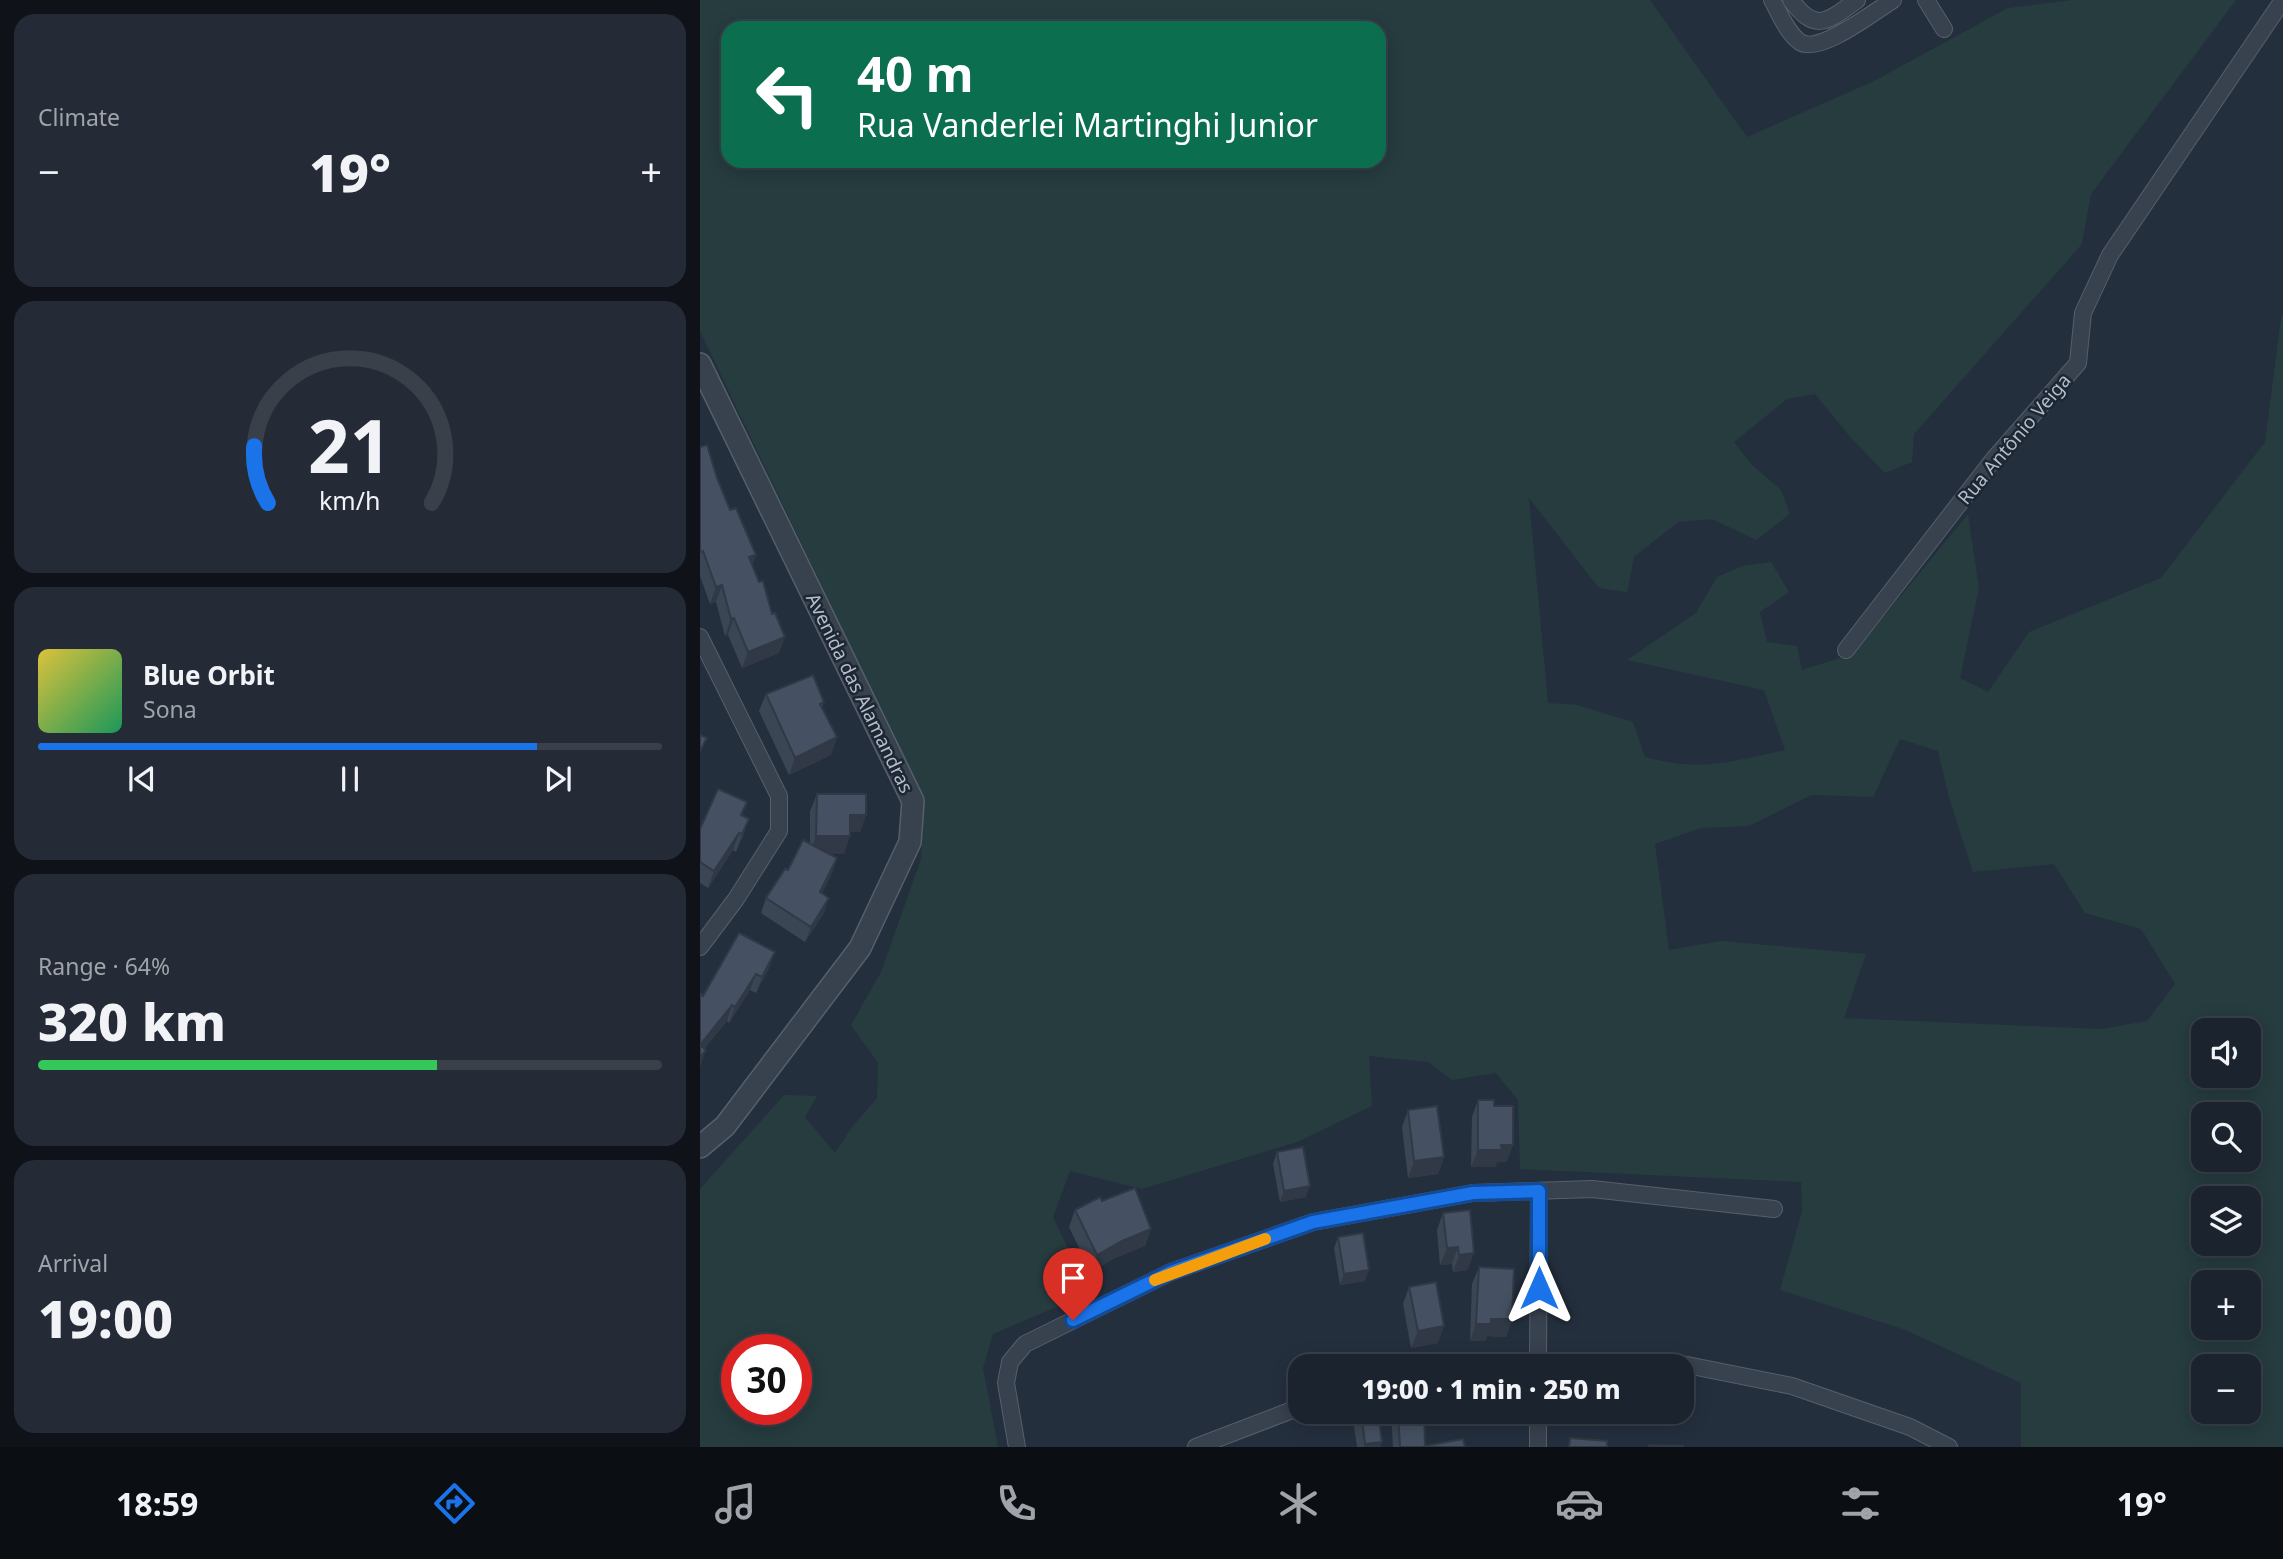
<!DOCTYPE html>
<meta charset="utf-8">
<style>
body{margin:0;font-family:"Noto Sans",sans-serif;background:#242b36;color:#f1f3f6;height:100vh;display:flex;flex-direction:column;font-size:26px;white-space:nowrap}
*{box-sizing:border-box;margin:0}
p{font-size:23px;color:#a0a4aa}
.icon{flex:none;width:38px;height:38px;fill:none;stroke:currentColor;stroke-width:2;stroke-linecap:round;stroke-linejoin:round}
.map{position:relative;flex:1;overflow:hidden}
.sheet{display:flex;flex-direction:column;gap:14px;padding:14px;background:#0f1319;width:700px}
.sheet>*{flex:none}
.banner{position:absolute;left:21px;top:21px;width:665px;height:147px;border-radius:21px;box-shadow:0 4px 18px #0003,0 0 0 2px #39404a;background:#0b6e4f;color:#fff;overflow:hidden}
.fabs{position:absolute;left:1491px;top:1018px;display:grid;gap:14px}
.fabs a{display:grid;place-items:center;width:70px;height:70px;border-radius:14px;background:#1b232e;box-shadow:0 4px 18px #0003,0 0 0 2px #39404a;font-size:35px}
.speed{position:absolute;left:21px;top:1334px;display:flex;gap:14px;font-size:35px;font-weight:700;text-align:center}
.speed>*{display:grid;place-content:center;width:91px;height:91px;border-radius:50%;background:#1b232e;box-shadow:0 4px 18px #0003,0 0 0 2px #39404a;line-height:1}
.speed .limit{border:10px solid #d22;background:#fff;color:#111}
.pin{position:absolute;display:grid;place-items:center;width:60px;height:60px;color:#fff;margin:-72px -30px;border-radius:50% 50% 50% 0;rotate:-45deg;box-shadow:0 0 7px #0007}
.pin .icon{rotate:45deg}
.me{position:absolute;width:77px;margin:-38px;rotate:0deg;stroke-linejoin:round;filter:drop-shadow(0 0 5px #0008)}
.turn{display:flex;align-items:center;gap:24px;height:147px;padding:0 21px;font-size:32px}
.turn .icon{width:91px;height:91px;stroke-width:2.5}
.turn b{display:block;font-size:49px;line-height:60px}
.big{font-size:52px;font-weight:800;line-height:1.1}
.sheet .tile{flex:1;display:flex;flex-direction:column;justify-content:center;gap:10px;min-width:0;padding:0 24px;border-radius:21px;background:#242b36}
.sheet .dial{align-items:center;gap:0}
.dial svg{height:182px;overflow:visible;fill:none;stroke:#39404a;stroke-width:7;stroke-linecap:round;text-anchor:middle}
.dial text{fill:#f1f3f6;stroke:none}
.song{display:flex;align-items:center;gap:21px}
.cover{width:84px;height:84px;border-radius:10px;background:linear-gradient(135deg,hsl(50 70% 55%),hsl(150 70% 35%))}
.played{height:7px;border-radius:4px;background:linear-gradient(90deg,#1a73e8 80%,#39404a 80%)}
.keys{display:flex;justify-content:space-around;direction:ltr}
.heat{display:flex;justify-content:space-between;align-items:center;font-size:38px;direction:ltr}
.charge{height:10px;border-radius:5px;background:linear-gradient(90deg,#34c759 64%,#39404a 0)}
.trip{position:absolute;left:588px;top:1354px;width:406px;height:70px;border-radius:21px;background:#1b232e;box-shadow:0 4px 18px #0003,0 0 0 2px #39404a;font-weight:800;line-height:70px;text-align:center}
.tabs{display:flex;height:112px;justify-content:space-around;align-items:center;background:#0b0e12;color:#a0a4aa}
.tabs .icon{width:49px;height:49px}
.tabs .on{color:#1a73e8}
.tabs b{font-size:32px;color:#f1f3f6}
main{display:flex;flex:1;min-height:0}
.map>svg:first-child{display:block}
.green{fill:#263c3f;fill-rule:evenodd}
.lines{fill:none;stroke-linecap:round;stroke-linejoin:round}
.minor-casing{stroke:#565f6c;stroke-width:18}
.tertiary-casing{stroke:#565f6c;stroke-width:24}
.minor{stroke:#38414e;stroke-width:16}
.tertiary{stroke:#38414e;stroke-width:21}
.wall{fill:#3b4654}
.shaded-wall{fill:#303945}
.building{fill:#455162;stroke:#303945;stroke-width:2}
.route-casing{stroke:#114b97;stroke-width:18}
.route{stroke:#1a73e8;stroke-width:12}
.slow{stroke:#f59e0b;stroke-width:12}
.labels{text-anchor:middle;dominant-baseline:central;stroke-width:5;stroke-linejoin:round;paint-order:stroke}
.street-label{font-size:19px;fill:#b4bcc9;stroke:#1d2633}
</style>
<main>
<section class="sheet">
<div class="tile"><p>Climate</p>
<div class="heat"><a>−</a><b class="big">19°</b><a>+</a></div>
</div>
<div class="tile dial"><svg viewBox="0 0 100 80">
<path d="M14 69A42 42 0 1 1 86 69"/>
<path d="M14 69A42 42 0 0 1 8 44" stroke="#1a73e8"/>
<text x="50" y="56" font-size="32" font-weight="700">21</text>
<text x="50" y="72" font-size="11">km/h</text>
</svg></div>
<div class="tile">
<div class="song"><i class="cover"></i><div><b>Blue Orbit</b><p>Sona</p></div></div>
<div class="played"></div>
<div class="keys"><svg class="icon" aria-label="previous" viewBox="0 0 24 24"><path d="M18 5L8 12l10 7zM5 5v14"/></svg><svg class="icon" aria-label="pause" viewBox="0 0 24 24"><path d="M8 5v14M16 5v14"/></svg><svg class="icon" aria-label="next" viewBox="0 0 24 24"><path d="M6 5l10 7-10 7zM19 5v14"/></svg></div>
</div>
<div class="tile"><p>Range · 64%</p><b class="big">320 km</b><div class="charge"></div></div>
<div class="tile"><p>Arrival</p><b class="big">19:00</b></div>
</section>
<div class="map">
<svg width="1583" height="1447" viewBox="0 0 1583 1447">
<rect width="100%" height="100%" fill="#242f3e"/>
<!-- green -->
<path class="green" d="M 0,0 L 950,0 L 1047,137 L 1172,82 L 1308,8 L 1372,0 L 1536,0 L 1391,194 L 1382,244 L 1214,434 L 1212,462 L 1185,473 L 1152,439 L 1115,394 L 1087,399 L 1034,442 L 1052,465 L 1081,490 L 1090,514 L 1056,540 L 1012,519 L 978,522 L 934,557 L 927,592 L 899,588 L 829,498 L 848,703 L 877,705 L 933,722 L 945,757 C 1000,772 1031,762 1085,750 L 1064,690 L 927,660 L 996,613 L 1017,577 L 1043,566 L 1071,562 L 1089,592 L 1060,612 L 1067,642 L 1097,646 L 1102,670 L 1153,654 L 1268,514 L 1279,588 L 1260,678 L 1288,692 L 1329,632 L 1461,578 L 1565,442 L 1581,318 L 1583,314 L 1583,1447 L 1321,1447 L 1321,1383 L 1203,1329 L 1080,1290 L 1102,1211 L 1101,1182 L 820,1169 L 818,1100 L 796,1073 L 752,1080 L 728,1062 L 669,1056 L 672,1106 L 597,1142 L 442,1189 L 370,1171 L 353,1217 L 389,1293 L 293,1334 L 283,1368 L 298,1447 L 0,1447 L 0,1189 L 84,1095 L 117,1096 L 105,1117 L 135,1153 L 152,1127 L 177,1098 L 178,1063 L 151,1025 L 181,972 L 221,859 L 224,801 L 0,331 ZM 28,28 L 679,28 L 679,161 L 28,161 ZM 1200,739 L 1238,751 L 1249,798 L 1273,872 L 1354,864 L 1385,913 L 1441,929 L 1475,984 L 1447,1021 L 1401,1029 L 1144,1018 L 1166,954 L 1021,941 L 969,950 L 955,844 L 1001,828 L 1049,826 L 1111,795 L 1173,797 ZM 1503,1031 L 1549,1031 L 1549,1076 L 1503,1076 ZM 1503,1115 L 1549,1115 L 1549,1160 L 1503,1160 ZM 1503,1199 L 1549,1199 L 1549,1244 L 1503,1244 ZM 1503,1283 L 1549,1283 L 1549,1328 L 1503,1328 ZM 37,1349 L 96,1349 L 96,1409 L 37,1409 ZM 1503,1367 L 1549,1367 L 1549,1412 L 1503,1412 Z"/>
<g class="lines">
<!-- minor casing -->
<g class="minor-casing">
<path id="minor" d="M 1072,0 C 1079,12 1087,33 1100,42 C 1119,55 1175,11 1193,0
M 1091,0 C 1116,34 1128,21 1157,0
M 1226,0 L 1244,29
M 0,637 L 79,796 L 79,831 L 36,899 L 0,947
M 1146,650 L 1293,460 L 1378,363 L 1383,313 L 1410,255 L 1583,0
M 780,1367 L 838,1361 L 982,1364 L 1092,1386 L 1210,1427 L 1249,1447
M 838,1367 L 839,1191
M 317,1447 L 306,1383 L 310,1362 L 325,1344 L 471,1272 L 613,1222 L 773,1193 L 892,1189 L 1074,1209
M 496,1447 L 600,1407
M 838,1447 L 838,1412"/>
</g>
<!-- tertiary casing -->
<g class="tertiary-casing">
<path id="tertiary" d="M 0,364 L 213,801 L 210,842 L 160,948 L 25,1126 L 0,1147"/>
</g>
<!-- minor -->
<use href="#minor" class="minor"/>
<!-- tertiary -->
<use href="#tertiary" class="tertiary"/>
</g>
<!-- wall -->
<path class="wall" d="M 0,447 L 17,478 L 30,510 L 56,555 L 52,565 L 79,653 L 42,668 L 28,635 L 25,636 L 16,602 L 10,604 L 0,576 Z
M 66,694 L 124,702 L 122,707 L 137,737 L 131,755 L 89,775 L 59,711 Z
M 117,794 L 166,815 L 160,832 L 150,832 L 144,854 L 129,853 L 137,858 L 132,873 L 122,893 L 124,913 L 105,942 L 61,913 L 66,898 L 110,844 L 110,811 Z
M 42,816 L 49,819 L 36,852 L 33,850 L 8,888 L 0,883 L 0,829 Z
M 75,952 L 69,968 L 56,993 L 50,990 L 29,1023 L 27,1021 L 4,1049 L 0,1067 L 3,996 Z
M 778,1100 L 794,1106 L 807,1162 L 797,1162 L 795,1167 L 771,1167 L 772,1117 Z
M 708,1110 L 744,1157 L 738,1174 L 708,1178 L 702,1127 Z
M 577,1152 L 606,1197 L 580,1202 L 573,1164 Z
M 402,1201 L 451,1229 L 445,1246 L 415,1258 L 391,1272 L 369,1227 L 375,1210 Z
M 743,1213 L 768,1270 L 753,1272 L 752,1264 L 740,1265 L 737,1230 Z
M 638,1237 L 665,1281 L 640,1285 L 634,1248 Z
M 779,1267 L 812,1319 L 806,1337 L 787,1336 L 785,1341 L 770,1341 L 772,1284 Z
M 709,1287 L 738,1343 L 711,1348 L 703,1304 Z
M 652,1412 L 678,1412 L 682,1442 L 680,1447 L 657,1447 Z
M 691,1412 L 724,1412 L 725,1446 L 765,1447 L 693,1447 Z"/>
<!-- shaded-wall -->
<path class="shaded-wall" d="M 56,555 L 50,571 L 49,557 Z
M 22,585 L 16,602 L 10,604 L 16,587 Z
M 34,618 L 28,635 L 25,636 L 31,619 Z
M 85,637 L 79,653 L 42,668 L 48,652 Z
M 137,737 L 131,755 L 89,775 L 95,758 Z
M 150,815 L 166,815 L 160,832 L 144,832 Z
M 49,819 L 43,837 L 36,852 L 42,834 Z
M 39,833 L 33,850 L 8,888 L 14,871 Z
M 116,836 L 150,836 L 144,854 L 110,853 Z
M 137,858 L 132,873 L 115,907 L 120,892 Z
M 129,898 L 124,913 L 105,942 L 111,927 Z
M 75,952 L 69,968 L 56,993 L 62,977 Z
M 56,974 L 50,990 L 29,1023 L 35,1007 Z
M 32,1005 L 27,1021 L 0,1054 L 0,1045 Z
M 6,1050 L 0,1067 L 0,1057 Z
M 801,1145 L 813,1145 L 807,1162 L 797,1162 L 795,1167 L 771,1167 L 778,1150 Z
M 744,1157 L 738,1174 L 708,1178 L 714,1161 Z
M 610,1186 L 606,1197 L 580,1202 L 584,1191 Z
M 451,1229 L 445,1246 L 415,1258 L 391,1272 L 397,1255 L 422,1241 Z
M 758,1247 L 752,1264 L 740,1265 L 747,1248 Z
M 774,1253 L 768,1270 L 753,1272 L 759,1255 Z
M 669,1270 L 665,1281 L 640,1285 L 644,1274 Z
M 791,1319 L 812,1319 L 806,1337 L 787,1336 L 785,1341 L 770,1341 L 776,1324 Z
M 744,1326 L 738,1343 L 711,1348 L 718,1331 Z
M 682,1442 L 680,1447 L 664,1447 L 665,1444 Z"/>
<!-- building -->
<path class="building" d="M 7,445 L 17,478 L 30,510 L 36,508 L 56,555 L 49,557 L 59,582 L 63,581 L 72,614 L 75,613 L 85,637 L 48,652 L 34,618 L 31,619 L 22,585 L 16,587 L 3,551 L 0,552 L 0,447 Z
M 113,675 L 124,702 L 120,704 L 137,737 L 95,758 L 66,694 Z
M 0,735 L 7,738 L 0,751 Z
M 18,789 L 47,802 L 41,815 L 49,819 L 42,834 L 39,833 L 14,871 L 0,862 L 0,829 Z
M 117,794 L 166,794 L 166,815 L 150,815 L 150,836 L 116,836 Z
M 103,840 L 137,858 L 120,892 L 129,898 L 111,927 L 66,898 L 85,869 L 88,870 Z
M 39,933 L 75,952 L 62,977 L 56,974 L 35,1007 L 32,1005 L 0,1045 L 6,1050 L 0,1057 L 0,993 L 3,996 Z
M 778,1100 L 794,1100 L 794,1106 L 813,1106 L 813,1145 L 801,1145 L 802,1150 L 778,1150 Z
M 737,1106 L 744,1157 L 714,1161 L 708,1110 Z
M 603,1147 L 610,1186 L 584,1191 L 577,1152 Z
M 435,1188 L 451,1229 L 422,1241 L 397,1255 L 375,1210 L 400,1197 L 402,1201 Z
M 770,1210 L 774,1253 L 759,1255 L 758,1247 L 747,1248 L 743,1213 Z
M 663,1233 L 669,1270 L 644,1274 L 638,1237 Z
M 779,1267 L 814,1269 L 812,1319 L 791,1319 L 791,1324 L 776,1324 Z
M 736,1282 L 744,1326 L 718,1331 L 709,1287 Z
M 661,1412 L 678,1412 L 682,1442 L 665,1444 Z
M 698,1412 L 724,1412 L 725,1446 L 763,1439 L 765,1447 L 700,1447 Z
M 870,1438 L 907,1441 L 907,1447 L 869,1447 Z
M 949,1445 L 983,1446 L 983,1447 L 949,1447 Z"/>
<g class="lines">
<!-- route casing -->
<g class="route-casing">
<path id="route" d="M 373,1320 L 471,1272 L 613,1222 L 773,1193 L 839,1191 L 839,1288"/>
</g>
<!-- route -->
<use href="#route" class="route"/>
<!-- slow -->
<path class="slow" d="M 455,1280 L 565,1239"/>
</g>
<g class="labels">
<!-- street labels -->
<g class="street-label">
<text transform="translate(1314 439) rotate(-50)">Rua Antônio Veiga</text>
<text transform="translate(160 693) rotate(64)">Avenida das Alamandras</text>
</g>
</g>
</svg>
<div class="fabs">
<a><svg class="icon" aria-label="sound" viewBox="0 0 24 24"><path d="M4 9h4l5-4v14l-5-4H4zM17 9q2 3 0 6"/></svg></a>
<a><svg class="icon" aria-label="search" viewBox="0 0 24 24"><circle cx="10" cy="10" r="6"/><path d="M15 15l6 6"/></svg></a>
<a><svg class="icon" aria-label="layers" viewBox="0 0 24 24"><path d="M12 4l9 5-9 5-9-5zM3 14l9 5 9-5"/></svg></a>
<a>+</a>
<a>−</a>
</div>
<div class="speed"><div class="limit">30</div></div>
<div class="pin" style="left:373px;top:1320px;background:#d93025"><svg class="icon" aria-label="arrive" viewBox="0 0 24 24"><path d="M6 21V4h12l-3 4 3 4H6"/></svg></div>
<svg class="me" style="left:839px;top:1288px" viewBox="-20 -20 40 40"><path d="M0-17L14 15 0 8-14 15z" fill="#1a73e8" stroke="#fff" stroke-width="4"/></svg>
<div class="trip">19:00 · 1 min · 250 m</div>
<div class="banner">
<div class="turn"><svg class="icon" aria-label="left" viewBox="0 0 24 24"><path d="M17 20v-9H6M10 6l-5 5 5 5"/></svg><div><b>40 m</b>Rua Vanderlei Martinghi Junior</div></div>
</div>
</div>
</main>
<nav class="tabs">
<b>18:59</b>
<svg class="icon on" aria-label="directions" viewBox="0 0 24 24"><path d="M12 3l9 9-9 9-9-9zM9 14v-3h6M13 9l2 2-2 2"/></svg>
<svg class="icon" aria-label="music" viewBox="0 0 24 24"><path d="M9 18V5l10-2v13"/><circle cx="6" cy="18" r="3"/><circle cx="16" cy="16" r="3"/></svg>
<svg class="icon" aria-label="phone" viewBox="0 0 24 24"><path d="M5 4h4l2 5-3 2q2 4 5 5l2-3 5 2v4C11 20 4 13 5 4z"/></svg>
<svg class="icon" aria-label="climate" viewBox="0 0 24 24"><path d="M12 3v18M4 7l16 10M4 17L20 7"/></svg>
<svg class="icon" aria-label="car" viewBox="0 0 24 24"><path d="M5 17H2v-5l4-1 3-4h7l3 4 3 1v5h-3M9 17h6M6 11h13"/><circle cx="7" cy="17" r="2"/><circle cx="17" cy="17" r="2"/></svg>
<svg class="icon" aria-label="filters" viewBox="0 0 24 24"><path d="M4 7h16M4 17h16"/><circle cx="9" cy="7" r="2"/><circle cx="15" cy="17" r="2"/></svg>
<b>19°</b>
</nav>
